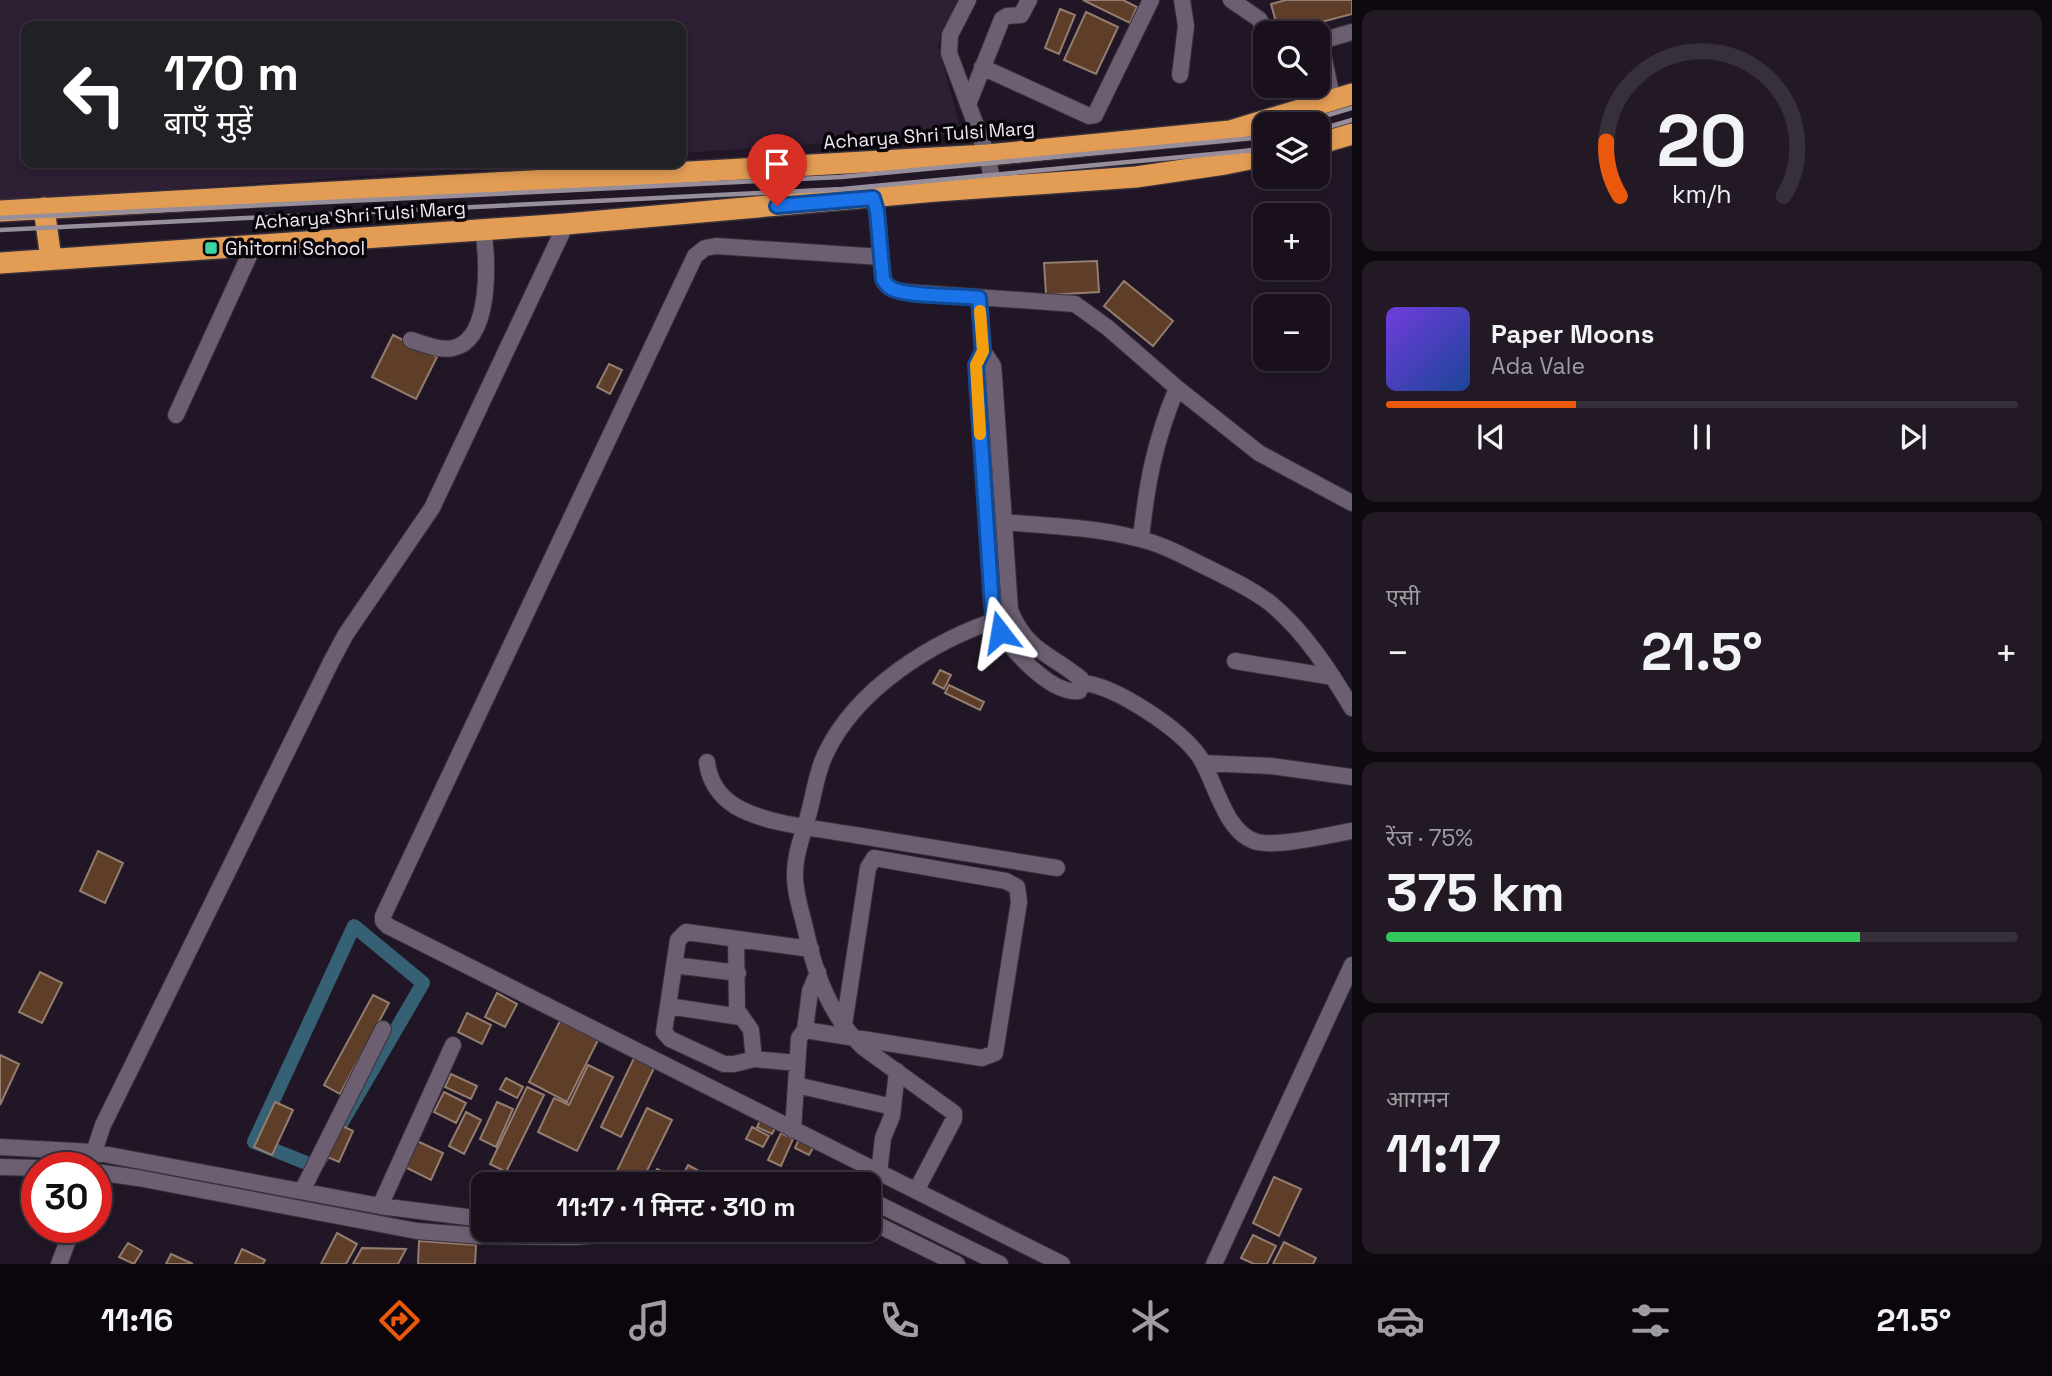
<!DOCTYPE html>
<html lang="hi">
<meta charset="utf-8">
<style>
body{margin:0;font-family:"Space Grotesk","Noto Sans Devanagari",sans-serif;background:#221925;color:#f1f3f6;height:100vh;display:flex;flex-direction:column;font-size:26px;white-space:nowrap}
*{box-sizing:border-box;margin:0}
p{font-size:23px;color:#9f9da3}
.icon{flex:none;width:38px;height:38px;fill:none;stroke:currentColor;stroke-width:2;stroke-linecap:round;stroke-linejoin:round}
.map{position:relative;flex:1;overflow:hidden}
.panel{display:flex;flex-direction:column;gap:10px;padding:10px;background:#0e090f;width:700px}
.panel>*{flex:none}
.banner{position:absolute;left:21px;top:21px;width:665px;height:147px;border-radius:14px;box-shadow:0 4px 10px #0003,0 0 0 2px #37303b;background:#202124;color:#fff;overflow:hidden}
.tools{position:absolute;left:1253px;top:21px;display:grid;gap:14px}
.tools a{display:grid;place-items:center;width:77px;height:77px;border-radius:14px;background:#19101c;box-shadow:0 4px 10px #0003,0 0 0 2px #37303b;font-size:35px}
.speed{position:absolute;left:21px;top:1152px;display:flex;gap:14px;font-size:35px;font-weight:700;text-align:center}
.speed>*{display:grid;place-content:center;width:91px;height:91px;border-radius:50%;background:#19101c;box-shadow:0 4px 10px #0003,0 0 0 2px #37303b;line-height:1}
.speed .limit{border:10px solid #d22;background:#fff;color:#111}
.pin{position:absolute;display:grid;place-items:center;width:60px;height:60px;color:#fff;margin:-72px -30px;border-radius:50% 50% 50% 0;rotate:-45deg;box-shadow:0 0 7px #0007}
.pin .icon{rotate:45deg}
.me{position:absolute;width:77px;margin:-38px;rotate:346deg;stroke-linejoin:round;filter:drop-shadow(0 0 5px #0008)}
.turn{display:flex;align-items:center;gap:24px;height:147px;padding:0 28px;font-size:32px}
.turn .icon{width:91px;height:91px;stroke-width:2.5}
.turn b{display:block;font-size:49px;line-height:60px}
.big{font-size:52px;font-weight:600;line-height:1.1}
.panel .card{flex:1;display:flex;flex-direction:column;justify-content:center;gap:10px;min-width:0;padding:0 24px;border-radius:14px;background:#221925}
.panel .dial{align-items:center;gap:0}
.dial svg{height:182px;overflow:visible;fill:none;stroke:#37303b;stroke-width:7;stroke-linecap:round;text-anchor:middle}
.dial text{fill:#f1f3f6;stroke:none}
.song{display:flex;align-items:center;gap:21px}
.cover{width:84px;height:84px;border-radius:10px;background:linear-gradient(135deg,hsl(260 70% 55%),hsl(220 70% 35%))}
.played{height:7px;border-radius:4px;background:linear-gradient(90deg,#ea580c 30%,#37303b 30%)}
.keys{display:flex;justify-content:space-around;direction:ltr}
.heat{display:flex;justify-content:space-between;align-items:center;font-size:38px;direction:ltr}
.charge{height:10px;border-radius:5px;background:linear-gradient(90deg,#34c759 75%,#37303b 0)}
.trip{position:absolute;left:471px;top:1172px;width:410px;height:70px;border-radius:14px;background:#19101c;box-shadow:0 4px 10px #0003,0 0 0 2px #37303b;font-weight:600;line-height:70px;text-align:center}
.tab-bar{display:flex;height:112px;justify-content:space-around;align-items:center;background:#0a060b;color:#9f9da3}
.tab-bar .icon{width:49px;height:49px}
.tab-bar .current{color:#ea580c}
.tab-bar b{font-size:32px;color:#f1f3f6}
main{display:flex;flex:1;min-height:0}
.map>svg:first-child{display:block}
.built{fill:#2d1f34}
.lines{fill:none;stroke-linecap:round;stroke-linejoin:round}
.canal{stroke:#366073;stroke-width:14}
.building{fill:#5e3e29;stroke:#927d6f;stroke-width:2}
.minor-casing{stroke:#38313c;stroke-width:18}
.highway-casing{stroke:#38313c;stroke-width:24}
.minor{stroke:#6c5f72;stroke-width:16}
.highway{stroke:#e29c54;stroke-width:21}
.rail{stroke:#978e9b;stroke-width:4.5}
.route-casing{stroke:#114b97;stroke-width:18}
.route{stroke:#1a73e8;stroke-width:12}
.slow{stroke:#f59e0b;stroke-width:12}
.poi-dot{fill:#3dd4a3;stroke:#08050a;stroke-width:2.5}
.labels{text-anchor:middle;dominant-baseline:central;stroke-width:7;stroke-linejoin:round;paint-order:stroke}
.street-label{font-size:19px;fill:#efe7f2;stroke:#08050a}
.poi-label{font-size:19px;fill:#efe7f2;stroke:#08050a;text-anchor:start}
</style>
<main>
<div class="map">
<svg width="1352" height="1264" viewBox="0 0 1352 1264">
<rect width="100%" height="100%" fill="#211626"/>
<!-- built -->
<path class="built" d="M 0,0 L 959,0 L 938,45 L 962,134 L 681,153 L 681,26 L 26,26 L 26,163 L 548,163 L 0,201 Z"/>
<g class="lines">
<!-- canal -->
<path class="canal" d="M 354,926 L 423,983 L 302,1191 L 314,1166 L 254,1142 Z"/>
</g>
<!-- building -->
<path class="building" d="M 1083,0 L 1123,0 L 1137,7 L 1130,23 Z
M 1286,0 L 1352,0 L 1352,14 L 1279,33 L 1271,4 Z
M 1060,9 L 1075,15 L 1059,54 L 1045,48 Z
M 1086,12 L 1118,27 L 1096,74 L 1064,60 Z
M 1097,261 L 1099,292 L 1046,295 L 1044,263 Z
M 1124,281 L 1173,321 L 1153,346 L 1104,306 Z
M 393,335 L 437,357 L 416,399 L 372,377 Z
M 609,364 L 622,370 L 610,394 L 597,387 Z
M 940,670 L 951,675 L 944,689 L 933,683 Z
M 949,685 L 984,702 L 980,710 L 945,693 Z
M 98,851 L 123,863 L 105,903 L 80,891 Z
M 40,972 L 62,983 L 42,1023 L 19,1012 Z
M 497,993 L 517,1004 L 505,1027 L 485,1017 Z
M 373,995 L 389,1003 L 340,1094 L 324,1085 Z
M 467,1013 L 491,1025 L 482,1044 L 458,1032 Z
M 561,1019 L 599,1038 L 567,1102 L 529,1082 Z
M 0,1055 L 19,1064 L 0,1105 Z
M 634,1058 L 654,1068 L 621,1137 L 601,1127 Z
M 588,1065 L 613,1077 L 577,1151 L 538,1132 L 554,1098 L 569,1105 Z
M 451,1074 L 477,1086 L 471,1099 L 445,1087 Z
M 506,1078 L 523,1087 L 517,1098 L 500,1089 Z
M 527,1087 L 544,1095 L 506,1172 L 490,1164 Z
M 444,1092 L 466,1103 L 456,1123 L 434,1112 Z
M 275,1102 L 293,1110 L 272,1155 L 254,1147 Z
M 497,1102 L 513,1109 L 496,1147 L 480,1139 Z
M 647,1108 L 672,1120 L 640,1185 L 625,1185 L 613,1179 Z
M 466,1112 L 481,1120 L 464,1154 L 449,1146 Z
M 760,1121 L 775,1128 L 772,1134 L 757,1127 Z
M 340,1125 L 353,1131 L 339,1162 L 325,1156 Z
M 752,1127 L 769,1136 L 763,1147 L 746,1139 Z
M 781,1133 L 793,1139 L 781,1166 L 768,1160 Z
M 799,1139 L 814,1146 L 809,1155 L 795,1148 Z
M 417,1141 L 443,1153 L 431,1180 L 405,1167 Z
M 688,1165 L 699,1171 L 693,1183 L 682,1177 Z
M 657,1169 L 667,1174 L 662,1185 L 650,1184 Z
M 1274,1177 L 1301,1189 L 1279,1236 L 1253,1223 Z
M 337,1233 L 357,1244 L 346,1264 L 321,1264 Z
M 1253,1235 L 1276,1246 L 1267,1264 L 1254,1264 L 1241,1258 Z
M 419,1241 L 476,1245 L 475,1264 L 418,1264 Z
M 1284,1242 L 1316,1258 L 1313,1264 L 1273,1264 Z
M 128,1243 L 142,1251 L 134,1264 L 119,1257 Z
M 362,1248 L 406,1249 L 398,1264 L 353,1264 Z
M 242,1249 L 265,1260 L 263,1264 L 235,1264 Z
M 171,1254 L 193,1264 L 166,1264 Z"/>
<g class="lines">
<!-- minor casing -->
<g class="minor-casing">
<path id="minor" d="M 968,0 L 950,35 L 949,53 L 987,155 L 994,188
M 1231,0 L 1259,19 L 1267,33
M 1320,41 L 1333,101
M 1318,42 L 1352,32
M 982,67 L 1089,116 L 1095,115 L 1151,0
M 1180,75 L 1186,26 L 1182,0
M 969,102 L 1002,19 L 1007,16 L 1021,15 L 1029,0
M 873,198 L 877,211 L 883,279 C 887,289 895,290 905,292 L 1075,304 L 1108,328 L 1177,388 L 1259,453 L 1352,503
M 881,257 L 716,246 L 705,248 L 695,256 L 383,916 L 383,921 L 388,926 L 1062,1264
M 979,298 L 983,351 L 977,365 L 994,621 C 1006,645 1050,695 1079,691 L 1083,683 L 1081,679 C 1050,653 1027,652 1010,610 L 994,376 L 993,366 L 983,351
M 411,340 C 424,344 440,351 453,348 C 492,340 488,258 483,230
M 176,415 L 254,245
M 1004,522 C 1048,526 1093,527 1136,538 C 1159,543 1180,554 1200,564 C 1224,576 1249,587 1270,603 C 1305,632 1329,670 1352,708
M 1141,538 C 1147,482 1155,440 1177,388
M 1235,661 L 1333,677
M 1083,683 C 1116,686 1180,729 1199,756 C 1216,781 1224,833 1257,842 C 1279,847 1328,835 1352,831
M 707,762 C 709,780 719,796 735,806 C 767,825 818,828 855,835 C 922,846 989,857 1057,868
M 1203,763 L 1271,766 L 1352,777
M 736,939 L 737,1010 L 751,1030 L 754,1059
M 674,965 L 738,973
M 668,1006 L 740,1017
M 805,1030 L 810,991 L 818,972
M 797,1063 L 754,1059 L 734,1064 L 724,1064 L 670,1039 L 664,1032 L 678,940 L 686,932 L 811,949
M 796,1085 L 893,1107
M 793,1130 L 799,1038 L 805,1030 L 982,1058 L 995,1053 L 1019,902 L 1017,887 L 1006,881 L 874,858 L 868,868 L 844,1025
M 0,1147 L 93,1152 L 380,1206 L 483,1219
M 0,1167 L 37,1168
M 89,1167 L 103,1125 L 332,660 L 346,634 L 432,508 L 566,224
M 96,1172 L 138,1178 L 417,1231 L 481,1236 L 576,1237 L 658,1230
M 879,1173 L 883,1138 L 892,1116 L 897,1071
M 302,1191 L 383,1029
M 916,1191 L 954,1119 L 954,1113 L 864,1048 C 832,1019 816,977 807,936 C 803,916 794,893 795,873 C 795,853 803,835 808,816 C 814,795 816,774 825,755 C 856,688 934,640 1002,618
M 868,1199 L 1000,1264
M 380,1206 L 453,1045
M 868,1220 L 957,1264
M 59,1264 L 73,1227
M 1214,1264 L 1352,965"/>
</g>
<!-- highway casing -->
<g class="highway-casing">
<path id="highway" d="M 1318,144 L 1352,134
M 44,208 L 51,259
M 0,211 L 987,155 L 1230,131 L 1352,94
M 0,263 L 566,224 L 936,191 L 1136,177 L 1225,164 L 1265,156"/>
</g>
<!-- minor -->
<use href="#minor" class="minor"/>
<!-- highway -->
<use href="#highway" class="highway"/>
<!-- rail -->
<path class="rail" d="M 1298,124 L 1352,108
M 1318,130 L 1352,120
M 0,218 L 841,177 L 1254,138 L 1265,135
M 0,230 L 842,189 L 1256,150 L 1265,147"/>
</g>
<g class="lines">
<!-- route casing -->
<g class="route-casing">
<path id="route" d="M 777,206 L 873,198 L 877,211 L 883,279 C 886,285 889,288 895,290 C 917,297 955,295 979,298 L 983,351 L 976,365 L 992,606 L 994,621 L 1000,632"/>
</g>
<!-- route -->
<use href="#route" class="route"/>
<!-- slow -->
<path class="slow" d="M 980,311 L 983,351 L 976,365 L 980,434"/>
</g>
<!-- markers -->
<rect class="poi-dot" x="204" y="241" width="14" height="14" rx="3.5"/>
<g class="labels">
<!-- street labels -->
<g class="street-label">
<text transform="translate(929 135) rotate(-4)">Acharya Shri Tulsi Marg</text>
<text transform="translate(360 215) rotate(-4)">Acharya Shri Tulsi Marg</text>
</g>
<!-- poi labels -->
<g class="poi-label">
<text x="225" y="248">Ghitorni School</text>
</g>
</g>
</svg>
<div class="tools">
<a><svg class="icon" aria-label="search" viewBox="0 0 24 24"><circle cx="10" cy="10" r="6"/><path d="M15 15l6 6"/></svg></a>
<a><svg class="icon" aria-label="layers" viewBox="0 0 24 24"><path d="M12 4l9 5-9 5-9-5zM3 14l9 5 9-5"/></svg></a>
<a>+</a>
<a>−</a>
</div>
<div class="speed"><div class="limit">30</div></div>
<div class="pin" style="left:777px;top:206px;background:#d93025"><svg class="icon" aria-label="arrive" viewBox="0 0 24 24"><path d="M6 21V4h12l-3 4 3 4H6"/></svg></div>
<svg class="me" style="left:1000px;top:632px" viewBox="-20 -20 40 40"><path d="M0-17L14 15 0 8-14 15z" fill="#1a73e8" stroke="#fff" stroke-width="4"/></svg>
<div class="trip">11:17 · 1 मिनट · 310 m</div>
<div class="banner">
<div class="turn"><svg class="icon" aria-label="left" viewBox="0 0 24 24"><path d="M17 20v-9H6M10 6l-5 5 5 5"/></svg><div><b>170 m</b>बाएँ मुड़ें</div></div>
</div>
</div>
<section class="panel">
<div class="card dial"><svg viewBox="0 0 100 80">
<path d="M14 69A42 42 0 1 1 86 69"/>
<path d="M14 69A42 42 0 0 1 8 45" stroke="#ea580c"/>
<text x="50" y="56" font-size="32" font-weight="700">20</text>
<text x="50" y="72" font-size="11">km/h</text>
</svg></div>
<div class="card">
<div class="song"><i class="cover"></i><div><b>Paper Moons</b><p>Ada Vale</p></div></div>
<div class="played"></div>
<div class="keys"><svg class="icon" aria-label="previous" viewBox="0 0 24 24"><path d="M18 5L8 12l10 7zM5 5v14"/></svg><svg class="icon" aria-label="pause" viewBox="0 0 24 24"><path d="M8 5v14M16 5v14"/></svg><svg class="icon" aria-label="next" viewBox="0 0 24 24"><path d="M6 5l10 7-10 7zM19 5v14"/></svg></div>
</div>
<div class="card"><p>एसी</p>
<div class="heat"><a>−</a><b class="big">21.5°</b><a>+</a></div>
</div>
<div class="card"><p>रेंज · 75%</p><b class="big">375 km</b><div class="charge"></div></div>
<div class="card"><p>आगमन</p><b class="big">11:17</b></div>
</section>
</main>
<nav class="tab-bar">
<b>11:16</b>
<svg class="icon current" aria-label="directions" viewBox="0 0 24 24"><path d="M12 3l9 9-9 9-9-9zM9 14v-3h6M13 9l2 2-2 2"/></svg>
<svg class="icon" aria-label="music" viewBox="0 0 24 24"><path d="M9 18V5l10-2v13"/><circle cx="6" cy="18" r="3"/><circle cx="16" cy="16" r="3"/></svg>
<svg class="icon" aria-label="phone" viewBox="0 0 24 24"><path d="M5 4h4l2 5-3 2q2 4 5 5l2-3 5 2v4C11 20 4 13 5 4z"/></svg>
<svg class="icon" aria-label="climate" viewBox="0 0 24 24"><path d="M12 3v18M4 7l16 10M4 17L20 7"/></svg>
<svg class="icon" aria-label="car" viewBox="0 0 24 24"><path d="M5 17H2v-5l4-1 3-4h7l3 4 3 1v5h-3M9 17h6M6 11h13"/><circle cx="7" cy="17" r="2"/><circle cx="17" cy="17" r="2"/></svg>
<svg class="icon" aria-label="filters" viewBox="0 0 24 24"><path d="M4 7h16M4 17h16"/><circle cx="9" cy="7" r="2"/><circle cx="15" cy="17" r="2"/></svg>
<b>21.5°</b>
</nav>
